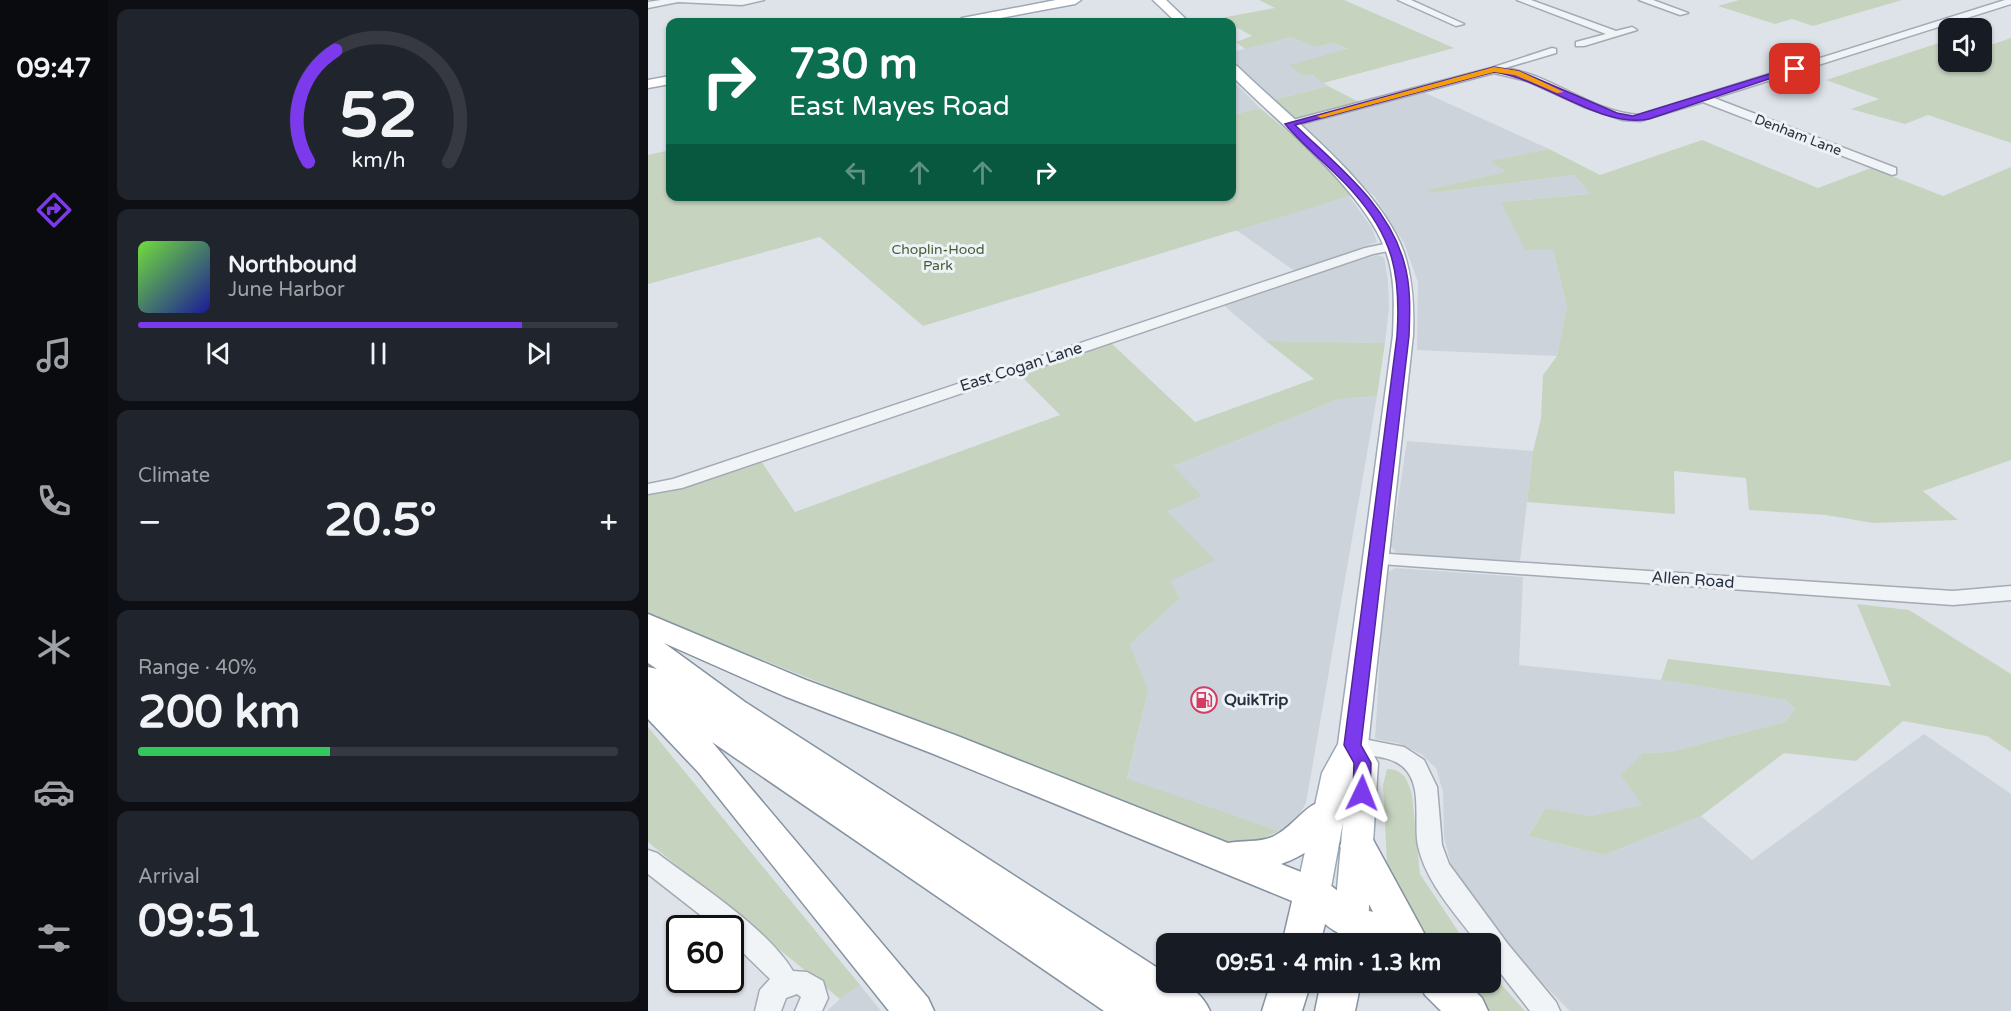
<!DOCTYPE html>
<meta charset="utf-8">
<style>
body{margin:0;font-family:"Varela Round",sans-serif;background:#20242c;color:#f1f3f6;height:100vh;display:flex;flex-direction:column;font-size:22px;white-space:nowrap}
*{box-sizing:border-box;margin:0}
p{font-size:20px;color:#9ea1a6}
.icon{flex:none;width:33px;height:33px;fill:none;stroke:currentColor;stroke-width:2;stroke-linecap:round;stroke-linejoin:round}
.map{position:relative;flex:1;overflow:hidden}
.panel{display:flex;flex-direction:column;gap:9px;padding:9px;background:#0d0f14;width:540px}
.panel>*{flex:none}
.guide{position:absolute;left:18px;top:18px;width:570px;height:183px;border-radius:12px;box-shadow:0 2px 4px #0004;background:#0b6e4f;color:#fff;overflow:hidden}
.tools{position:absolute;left:1290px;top:18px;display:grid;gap:12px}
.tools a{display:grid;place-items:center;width:54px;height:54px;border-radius:12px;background:#171b24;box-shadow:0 2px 4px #0004;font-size:30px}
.speed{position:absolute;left:18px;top:915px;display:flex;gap:12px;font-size:30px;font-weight:700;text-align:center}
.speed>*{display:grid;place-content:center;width:78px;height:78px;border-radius:50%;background:#171b24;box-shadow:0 2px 4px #0004;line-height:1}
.speed .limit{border:3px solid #111;border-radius:9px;background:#fff;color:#111}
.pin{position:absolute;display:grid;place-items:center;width:51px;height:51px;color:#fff;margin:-26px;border-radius:12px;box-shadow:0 3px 9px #0006}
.me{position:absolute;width:66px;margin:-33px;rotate:2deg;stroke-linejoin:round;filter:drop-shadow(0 0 4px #0008)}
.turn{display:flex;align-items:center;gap:21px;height:126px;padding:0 24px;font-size:27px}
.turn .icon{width:78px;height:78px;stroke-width:2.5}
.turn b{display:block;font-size:42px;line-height:51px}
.lanes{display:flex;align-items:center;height:57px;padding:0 24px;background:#0003;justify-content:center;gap:30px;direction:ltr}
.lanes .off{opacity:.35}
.big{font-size:45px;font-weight:700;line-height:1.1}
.panel .tile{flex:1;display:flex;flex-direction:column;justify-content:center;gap:9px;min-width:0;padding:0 21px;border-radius:12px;background:#20242c}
.panel .dial{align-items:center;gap:0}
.dial svg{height:156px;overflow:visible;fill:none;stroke:#363941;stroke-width:7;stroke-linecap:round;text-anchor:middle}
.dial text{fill:#f1f3f6;stroke:none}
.song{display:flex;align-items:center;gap:18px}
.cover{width:72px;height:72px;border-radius:9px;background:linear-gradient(135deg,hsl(100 70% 55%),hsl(240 70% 35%))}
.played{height:6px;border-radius:3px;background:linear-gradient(90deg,#7c3aed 80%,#363941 80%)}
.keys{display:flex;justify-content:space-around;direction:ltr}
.heat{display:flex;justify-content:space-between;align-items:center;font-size:33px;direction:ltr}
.charge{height:9px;border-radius:4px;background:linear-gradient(90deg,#34c759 40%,#363941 0)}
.trip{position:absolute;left:508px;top:933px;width:345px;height:60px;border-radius:12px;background:#171b24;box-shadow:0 2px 4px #0004;font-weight:700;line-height:60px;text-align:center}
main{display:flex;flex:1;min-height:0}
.menu{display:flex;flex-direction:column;width:108px;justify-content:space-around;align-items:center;background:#090b0e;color:#9ea1a6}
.menu .icon{width:42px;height:42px}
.menu .selected{color:#7c3aed}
.menu b{font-size:27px;color:#f1f3f6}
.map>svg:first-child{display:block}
.built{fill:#ccd3db}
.green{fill:#c6d3bf}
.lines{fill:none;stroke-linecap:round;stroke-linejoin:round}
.minor-casing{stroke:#a3aab3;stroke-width:3}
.major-casing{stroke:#9da9b5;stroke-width:3}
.highway-casing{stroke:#8592a0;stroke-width:3}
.minor{fill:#f1f4f7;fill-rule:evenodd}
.major{fill:#fff;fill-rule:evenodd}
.highway{fill:#fff;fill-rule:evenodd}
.route{fill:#7c3aed;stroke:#51269a;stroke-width:1.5}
.slow{fill:#f59e0b}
.labels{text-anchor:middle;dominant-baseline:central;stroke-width:6;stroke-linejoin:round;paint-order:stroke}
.far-street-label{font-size:14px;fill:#263240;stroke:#eef2f6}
.far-park-label{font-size:14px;fill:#3f5d33;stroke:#eef2f6}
.street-label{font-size:16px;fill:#263240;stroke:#eef2f6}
.poi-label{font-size:16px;font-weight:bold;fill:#263240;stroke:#eef2f6;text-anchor:start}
</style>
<main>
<nav class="menu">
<b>09:47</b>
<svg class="icon selected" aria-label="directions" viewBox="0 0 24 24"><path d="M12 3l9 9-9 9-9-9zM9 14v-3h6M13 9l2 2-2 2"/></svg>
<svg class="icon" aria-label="music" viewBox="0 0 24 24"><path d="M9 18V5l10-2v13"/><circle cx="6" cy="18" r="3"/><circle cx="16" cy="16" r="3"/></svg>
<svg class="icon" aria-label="phone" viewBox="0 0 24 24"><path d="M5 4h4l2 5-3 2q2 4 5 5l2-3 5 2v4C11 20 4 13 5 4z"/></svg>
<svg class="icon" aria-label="climate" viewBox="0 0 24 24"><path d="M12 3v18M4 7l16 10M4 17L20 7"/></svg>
<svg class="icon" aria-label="car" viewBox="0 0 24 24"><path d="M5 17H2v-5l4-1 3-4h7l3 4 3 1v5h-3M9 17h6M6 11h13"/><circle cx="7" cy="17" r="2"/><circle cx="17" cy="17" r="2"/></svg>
<svg class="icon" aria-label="filters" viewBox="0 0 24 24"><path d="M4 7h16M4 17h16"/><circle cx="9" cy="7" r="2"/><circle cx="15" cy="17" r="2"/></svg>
</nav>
<section class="panel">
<div class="tile dial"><svg viewBox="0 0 100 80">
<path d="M14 69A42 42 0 1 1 86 69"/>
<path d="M14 69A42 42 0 0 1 28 12" stroke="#7c3aed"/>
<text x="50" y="56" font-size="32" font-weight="700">52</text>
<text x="50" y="72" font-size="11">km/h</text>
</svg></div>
<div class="tile">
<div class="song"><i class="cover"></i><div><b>Northbound</b><p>June Harbor</p></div></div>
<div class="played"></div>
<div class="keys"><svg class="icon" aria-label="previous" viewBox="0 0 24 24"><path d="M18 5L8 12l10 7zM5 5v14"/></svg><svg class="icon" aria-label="pause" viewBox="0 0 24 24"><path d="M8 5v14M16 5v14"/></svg><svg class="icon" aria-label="next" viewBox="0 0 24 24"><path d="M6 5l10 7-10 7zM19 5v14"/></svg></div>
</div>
<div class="tile"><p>Climate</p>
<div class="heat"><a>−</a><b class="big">20.5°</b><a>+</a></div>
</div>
<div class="tile"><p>Range · 40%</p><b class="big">200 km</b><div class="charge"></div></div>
<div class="tile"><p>Arrival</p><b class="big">09:51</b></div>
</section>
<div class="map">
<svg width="1363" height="1011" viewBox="0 0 1363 1011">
<rect width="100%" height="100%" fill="#dee3e9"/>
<!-- built -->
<path class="built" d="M 643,37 L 668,47 L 685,43 L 701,50 L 642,65 L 655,76 L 664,73 L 680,86 L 625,100 L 584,60 L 584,52 Z
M 584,80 L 612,108 L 584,115 Z
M 773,91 L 901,149 L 843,161 L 859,172 L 780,190 L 783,193 L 926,175 L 942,194 L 853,202 L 905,250 L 919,306 L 909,356 L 769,350 L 770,282 L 756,243 L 727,197 L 653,127 L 656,124 Z
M 701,196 L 724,228 L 729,242 L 647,271 L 588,230 Z
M 729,255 L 736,257 L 740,280 L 741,308 L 737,343 L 618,341 L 574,304 Z
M 729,396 L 658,803 L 648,820 L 631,831 L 479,780 L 500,690 L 482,644 L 532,598 L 521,581 L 519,510 L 525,466 L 691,399 Z
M 759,441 L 885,451 L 872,561 L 750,554 L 743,547 Z
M 747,568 L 875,577 L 871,665 L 1013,680 L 1138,700 L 1147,709 L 1137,722 L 1022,752 L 995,753 L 995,805 L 943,816 L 898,808 L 880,836 L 956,855 L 1053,816 L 1104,860 L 1276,734 L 1363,794 L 1363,1011 L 922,1011 L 861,950 L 804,869 L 796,837 L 795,792 L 788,768 L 773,754 L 750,743 L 727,739 L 737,574 Z
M 212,985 L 233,1011 L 179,1011 L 192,999 Z"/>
<!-- green -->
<path class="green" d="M 611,0 L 696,0 L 806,48 L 675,83 L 664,74 L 655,76 L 641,65 L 700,49 L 685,43 L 668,47 L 643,37 L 597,49 L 588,42 L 604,36 L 588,27 L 584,27 L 584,22 L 552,22 L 627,8 Z
M 1091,0 L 1254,0 L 1165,26 L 1144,19 L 1127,24 L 1070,6 Z
M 1363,38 L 1363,143 L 1280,115 L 1257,124 L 1203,109 L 1231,99 L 1178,80 L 1300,40 L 1300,62 L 1334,62 L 1334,44 L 1340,46 Z
M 680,86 L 711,102 L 649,118 L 643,118 L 625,100 Z
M 612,108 L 711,193 L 275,326 L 172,237 L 0,284 L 0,155 L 22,150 L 22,196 L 584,196 L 584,115 Z
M 1054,140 L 1170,188 L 1223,168 L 1295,196 L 1363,167 L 1363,460 L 1275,491 L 1310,520 L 1225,523 L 1178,515 L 1101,510 L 1098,478 L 1026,471 L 1027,514 L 879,502 L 885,451 L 893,419 L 895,375 L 909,356 L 919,306 L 905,250 L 877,250 L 853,202 L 942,194 L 926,175 L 783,193 L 779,190 L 858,172 L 842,161 L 901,149 L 952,175 Z
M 618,341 L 737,343 L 729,396 L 691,399 L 525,466 L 554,496 L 519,511 L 567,560 L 522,581 L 532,598 L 482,644 L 500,690 L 479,779 L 631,831 L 595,847 L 566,840 L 0,614 L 0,495 L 25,491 L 113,461 L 147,512 L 412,415 L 370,373 L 462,342 L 547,422 L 666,379 Z
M 1209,604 L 1261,610 L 1363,674 L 1363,752 L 1339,736 L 1255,721 L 1208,761 L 1136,753 L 1053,816 L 956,855 L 880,836 L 898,808 L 943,816 L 994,805 L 973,775 L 995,753 L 1022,752 L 1137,722 L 1147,709 L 1138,700 L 1013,680 L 1020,659 L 1243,686 Z
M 0,727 L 212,985 L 192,999 L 0,842 Z
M 739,769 C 756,769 760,781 764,795 L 772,874 L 818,943 L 781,943 L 756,909 L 739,862 L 735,785 Z
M 843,973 L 877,1011 L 842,1011 L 816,983 L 843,982 Z"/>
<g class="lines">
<!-- minor casing -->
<g class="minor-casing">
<path id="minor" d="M 13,0 L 116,0 L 94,5 L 30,2 L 0,8 L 0,2 Z
M 750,0 L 763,0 L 816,24 L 808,26 Z
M 869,0 L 883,0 L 968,31 L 984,27 L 989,30 L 936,46 L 928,46 L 928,42 L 958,34 Z
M 991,0 L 1005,0 L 1040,13 L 1032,15 Z
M 1357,0 L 1363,0 L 1363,4 L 1066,98 L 1248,168 L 1248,174 L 1244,175 L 1055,102 L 992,121 L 975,120 L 936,107 L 879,81 L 846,73 L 641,127 L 635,124 L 637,122 L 843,68 L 904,48 L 908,49 L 908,53 L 857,68 C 905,75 943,112 991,115 Z
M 746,242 L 751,243 L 753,246 L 751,249 L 725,254 L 34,488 L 0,494 L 0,484 L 25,479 L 717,248 Z
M 726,553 L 1305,591 L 1363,586 L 1363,600 L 1305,605 L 719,563 L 717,559 L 719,555 Z
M 705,737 L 756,747 L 776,760 L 789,787 L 794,845 L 801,864 L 859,943 L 908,1002 L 912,1011 L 882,1011 L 843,961 L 843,944 L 830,944 C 808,914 778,883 770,846 C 765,821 776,784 754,766 C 739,754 716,757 697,751 L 694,745 L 697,739 Z
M 0,850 L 9,853 C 51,885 118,927 145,971 L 159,972 L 175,981 L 180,998 L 174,1011 L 147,1011 L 153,997 L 149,994 L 138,998 L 133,1011 L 107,1011 L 112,990 L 122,979 L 82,940 L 82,928 L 69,928 L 0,874 Z"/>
</g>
<!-- major casing -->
<g class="major-casing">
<path id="major" d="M 408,0 L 433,0 L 427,4 L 331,22 L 308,22 L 314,18 Z
M 505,0 L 518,0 L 541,22 L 528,22 Z
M 584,65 L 589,66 C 638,114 735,189 756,253 C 765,280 766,307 765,335 L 720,745 L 730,763 L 720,923 L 715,933 L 703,938 L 691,933 L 686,923 L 695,822 L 682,893 L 677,903 L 665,907 L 653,903 L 648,893 L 674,773 L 690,744 L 745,335 C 746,306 748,277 737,249 C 713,187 631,124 584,76 Z
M 22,76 L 22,84 L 0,88 L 0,80 Z"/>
</g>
<!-- highway casing -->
<g class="highway-casing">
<path id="highway" d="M 0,614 L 158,680 L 307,735 L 580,843 C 594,840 613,843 626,836 C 651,824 662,792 693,802 L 699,812 C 687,835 657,856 633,864 L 678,882 L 714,909 L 725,912 L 692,846 L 697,836 L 710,831 L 723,836 L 782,944 C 745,944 707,949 677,924 L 672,944 L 634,944 L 644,901 L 283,753 L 136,696 L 16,643 L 97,702 L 519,974 L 519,982 C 539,982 554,993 562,1011 L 456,1011 L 64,742 L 280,998 L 286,1011 L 241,1011 L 51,773 L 0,719 L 0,667 L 9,669 L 0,663 Z
M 623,982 L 663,982 L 654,1011 L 614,1011 Z
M 673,982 L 713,982 L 707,1011 L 667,1011 Z
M 771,982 L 818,982 L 834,998 L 840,1011 L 793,1011 L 777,995 Z"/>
</g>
<!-- minor -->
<use href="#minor" class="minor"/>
<!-- major -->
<use href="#major" class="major"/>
<!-- highway -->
<use href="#highway" class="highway"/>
</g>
<!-- route -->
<path class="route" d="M 846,67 L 871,71 L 969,113 L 985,116 L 1144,67 L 1151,69 L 1001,119 C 954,129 896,79 846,72 L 647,125 C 688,165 740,204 756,262 C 763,286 762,311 761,336 L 713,745 L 723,763 L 722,793 L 720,798 L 714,800 L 707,798 L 705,793 L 706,763 L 696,745 L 749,336 C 753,276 746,238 705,192 C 684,168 658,149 637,124 Z"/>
<!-- slow -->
<path class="slow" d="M 846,67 L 871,71 L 916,92 L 909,93 L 867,75 L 846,72 L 673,118 L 669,116 Z"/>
<!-- icons -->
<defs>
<g id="fuel-ring" transform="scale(1.35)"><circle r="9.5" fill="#eef2f6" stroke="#d53b61" stroke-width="1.5"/><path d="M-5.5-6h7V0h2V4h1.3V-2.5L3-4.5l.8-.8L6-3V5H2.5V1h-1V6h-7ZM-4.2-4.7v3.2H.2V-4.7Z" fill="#d53b61"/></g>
</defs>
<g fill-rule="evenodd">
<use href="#fuel-ring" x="556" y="700"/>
</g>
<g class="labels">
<!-- far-street labels -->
<g class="far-street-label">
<text transform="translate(1150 135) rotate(21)">Denham Lane</text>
</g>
<!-- far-park labels -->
<g class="far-park-label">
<text x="290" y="249">Choplin-Hood<tspan x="290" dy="16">Park</tspan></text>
</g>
<!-- street labels -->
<g class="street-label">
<text transform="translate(373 367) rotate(-18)">East Cogan Lane</text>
<text transform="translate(1045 580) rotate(4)">Allen Road</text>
</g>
<!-- poi labels -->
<g class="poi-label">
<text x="576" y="700">QuikTrip</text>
</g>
</g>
</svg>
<div class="tools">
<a><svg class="icon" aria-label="sound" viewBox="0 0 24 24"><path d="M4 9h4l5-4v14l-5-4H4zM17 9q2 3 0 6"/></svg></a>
</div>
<div class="speed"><div class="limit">60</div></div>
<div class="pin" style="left:1147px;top:69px;background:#d93025"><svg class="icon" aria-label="arrive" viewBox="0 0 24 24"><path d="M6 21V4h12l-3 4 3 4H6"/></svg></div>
<svg class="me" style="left:714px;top:793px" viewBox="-20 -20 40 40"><path d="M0-17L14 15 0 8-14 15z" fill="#7c3aed" stroke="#fff" stroke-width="4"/></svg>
<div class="trip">09:51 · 4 min · 1.3 km</div>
<div class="guide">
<div class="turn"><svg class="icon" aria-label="right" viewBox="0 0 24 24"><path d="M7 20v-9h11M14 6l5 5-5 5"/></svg><div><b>730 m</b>East Mayes Road</div></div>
<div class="lanes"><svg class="icon off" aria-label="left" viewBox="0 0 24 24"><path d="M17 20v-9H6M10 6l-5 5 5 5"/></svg><svg class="icon off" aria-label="ahead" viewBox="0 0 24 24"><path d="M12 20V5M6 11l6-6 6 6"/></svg><svg class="icon off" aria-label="ahead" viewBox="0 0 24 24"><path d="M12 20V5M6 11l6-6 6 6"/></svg><svg class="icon" aria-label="right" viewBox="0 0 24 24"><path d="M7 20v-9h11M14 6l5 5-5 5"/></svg></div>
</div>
</div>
</main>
